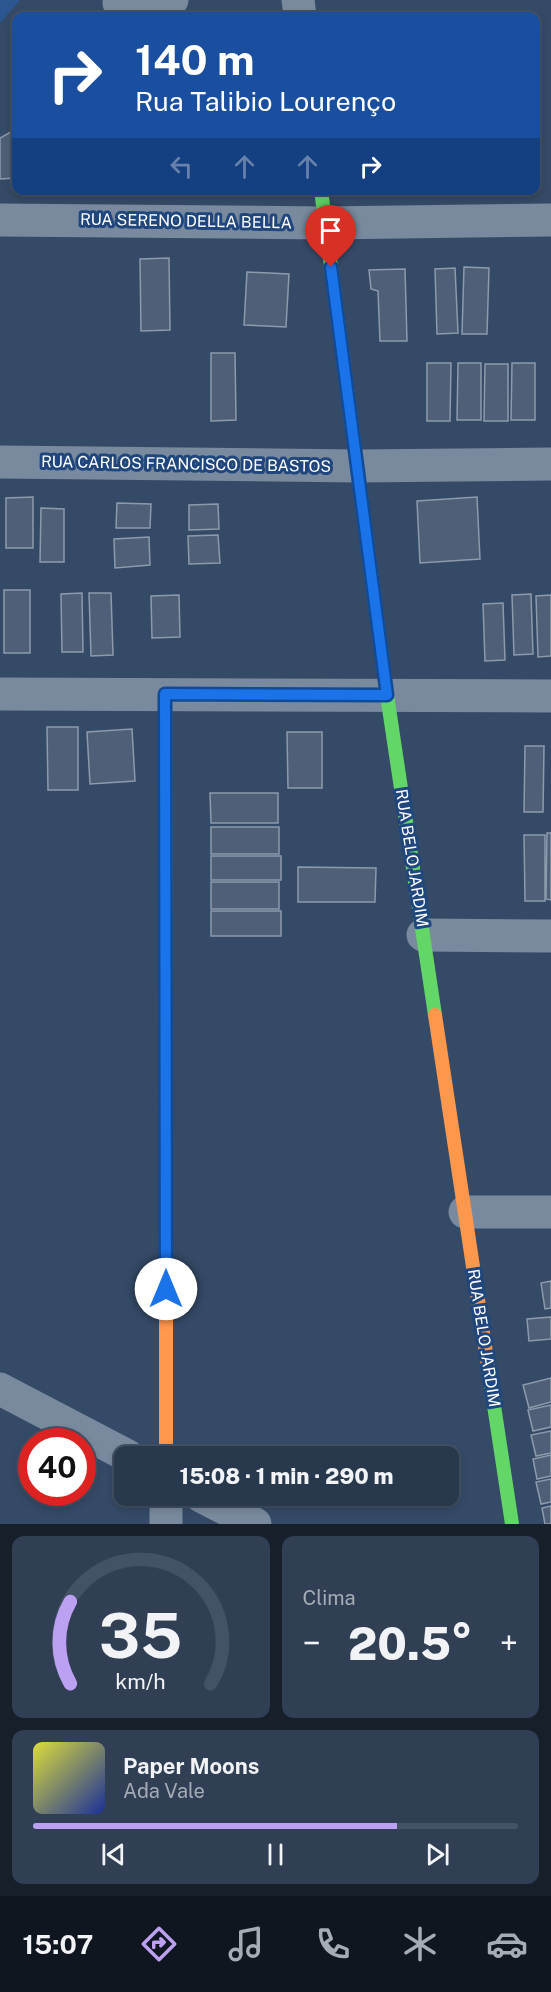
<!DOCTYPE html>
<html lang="pt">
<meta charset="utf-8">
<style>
body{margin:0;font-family:"Public Sans",sans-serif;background:#303f54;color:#f1f3f6;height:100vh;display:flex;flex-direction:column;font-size:22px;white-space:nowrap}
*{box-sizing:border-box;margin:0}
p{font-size:20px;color:#a5acb6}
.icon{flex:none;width:33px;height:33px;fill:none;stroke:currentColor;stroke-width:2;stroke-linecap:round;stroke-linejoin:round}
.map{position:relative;height:1524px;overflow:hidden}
.drawer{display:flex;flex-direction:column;gap:12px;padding:12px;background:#161f2a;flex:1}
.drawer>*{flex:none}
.banner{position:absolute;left:12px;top:12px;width:528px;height:183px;border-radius:12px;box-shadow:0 3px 9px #0003,0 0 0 2px #445265;background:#1a4fa0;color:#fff;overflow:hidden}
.speed{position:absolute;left:18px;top:1428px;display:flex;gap:12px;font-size:30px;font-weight:700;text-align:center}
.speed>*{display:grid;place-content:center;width:78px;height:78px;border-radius:50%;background:#28384d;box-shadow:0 3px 9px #0003,0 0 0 2px #445265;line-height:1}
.speed .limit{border:9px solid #d22;background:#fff;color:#111}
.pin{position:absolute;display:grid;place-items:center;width:51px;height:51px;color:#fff;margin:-62px -26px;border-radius:50% 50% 50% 0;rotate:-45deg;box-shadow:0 0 6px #0007}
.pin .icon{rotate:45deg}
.me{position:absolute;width:66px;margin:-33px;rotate:0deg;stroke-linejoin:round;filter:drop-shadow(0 0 4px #0008)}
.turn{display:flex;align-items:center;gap:21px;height:126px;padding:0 24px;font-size:27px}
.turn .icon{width:78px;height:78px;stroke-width:2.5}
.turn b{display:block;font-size:42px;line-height:51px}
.lanes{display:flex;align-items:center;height:57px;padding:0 24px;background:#0003;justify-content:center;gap:30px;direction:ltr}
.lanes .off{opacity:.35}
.big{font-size:45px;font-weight:800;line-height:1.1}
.drawer .widget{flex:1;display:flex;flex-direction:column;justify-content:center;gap:9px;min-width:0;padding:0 21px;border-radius:12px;background:#303f54}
.drawer .dial{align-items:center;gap:0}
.dial svg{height:156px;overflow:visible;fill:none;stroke:#445265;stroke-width:7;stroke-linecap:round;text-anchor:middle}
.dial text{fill:#f1f3f6;stroke:none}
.song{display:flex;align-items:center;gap:18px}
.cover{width:72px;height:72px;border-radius:9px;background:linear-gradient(135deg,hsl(60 70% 55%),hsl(230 70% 35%))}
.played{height:6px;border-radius:3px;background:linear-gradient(90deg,#bca0f2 75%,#445265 75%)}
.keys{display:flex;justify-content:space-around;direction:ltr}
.heat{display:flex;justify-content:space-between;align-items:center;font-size:33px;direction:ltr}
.drawer .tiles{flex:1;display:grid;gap:12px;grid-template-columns:1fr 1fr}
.widget:last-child{grid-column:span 2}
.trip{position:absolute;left:114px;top:1446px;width:345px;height:60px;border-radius:12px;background:#28384d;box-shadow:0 3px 9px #0003,0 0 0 2px #445265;font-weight:800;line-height:60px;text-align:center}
.menu{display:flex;height:96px;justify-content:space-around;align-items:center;background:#10161f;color:#a5acb6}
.menu .icon{width:42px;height:42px}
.menu .selected{color:#bca0f2}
.menu b{font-size:27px;color:#f1f3f6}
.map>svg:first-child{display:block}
.green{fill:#2b568f}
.building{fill:#4e5f77;stroke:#8d9aac;stroke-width:1.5}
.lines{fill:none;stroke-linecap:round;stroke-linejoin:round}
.street{stroke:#798a9e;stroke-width:33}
.fast{stroke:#63d668;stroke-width:14}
.slow{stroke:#ff974d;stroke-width:14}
.jam{stroke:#b3261e;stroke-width:14}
.route-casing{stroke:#114b97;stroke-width:15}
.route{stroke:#1a73e8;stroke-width:10}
.labels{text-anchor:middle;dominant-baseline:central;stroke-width:6;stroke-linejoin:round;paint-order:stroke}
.street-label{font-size:16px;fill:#fff;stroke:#1f467d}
</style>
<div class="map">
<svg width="551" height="1524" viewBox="0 0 551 1524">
<rect width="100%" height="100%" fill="#354a67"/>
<!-- green -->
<path class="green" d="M 0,0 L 20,0 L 0,23 Z"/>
<!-- building -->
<path class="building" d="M 16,129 L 16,178 L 0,179 L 0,138 Z
M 169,258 L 170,330 L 141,331 L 140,259 Z
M 464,267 L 489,268 L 487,334 L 462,334 Z
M 455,268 L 458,333 L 437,334 L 435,269 Z
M 405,269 L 407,341 L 380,341 L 378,291 L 371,289 L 369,270 Z
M 247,272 L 289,274 L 286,327 L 244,325 Z
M 211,353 L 235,353 L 236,420 L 211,421 Z
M 427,363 L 451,363 L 450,421 L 427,421 Z
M 458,363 L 481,363 L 481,420 L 457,420 Z
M 512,363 L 535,363 L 535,420 L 511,420 Z
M 485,364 L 508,364 L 508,421 L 484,421 Z
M 33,497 L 33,548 L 6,548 L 6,498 Z
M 477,497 L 480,559 L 420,563 L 417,501 Z
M 117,503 L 151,504 L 150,528 L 116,528 Z
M 218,504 L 219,529 L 189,530 L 189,505 Z
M 41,508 L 64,509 L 64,562 L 40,562 Z
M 218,535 L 220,563 L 189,564 L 188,536 Z
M 149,537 L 150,565 L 115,568 L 114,539 Z
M 4,590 L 30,590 L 30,653 L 4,653 Z
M 82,593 L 83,652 L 62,652 L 61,594 Z
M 89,593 L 111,593 L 113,655 L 91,656 Z
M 531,594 L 533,654 L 514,655 L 512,595 Z
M 179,595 L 180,637 L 152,638 L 151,596 Z
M 551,595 L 551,656 L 538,657 L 536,596 Z
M 503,603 L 505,660 L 485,661 L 483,604 Z
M 47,727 L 78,727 L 78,790 L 48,790 Z
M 132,729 L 135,781 L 90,784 L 87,732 Z
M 287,732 L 322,732 L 322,788 L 288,788 Z
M 525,746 L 544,746 L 543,812 L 524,812 Z
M 210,793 L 278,793 L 278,823 L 211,823 Z
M 211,827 L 279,827 L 279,854 L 211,854 Z
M 547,833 L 551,833 L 551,900 L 546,899 Z
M 524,835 L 545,835 L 545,901 L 525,901 Z
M 211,856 L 281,856 L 281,880 L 211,880 Z
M 298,867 L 376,868 L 375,902 L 298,902 Z
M 211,882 L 279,882 L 279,909 L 211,909 Z
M 211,911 L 281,911 L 281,936 L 211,936 Z
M 551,1281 L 551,1308 L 545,1309 L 541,1283 Z
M 551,1317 L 551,1339 L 529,1341 L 527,1319 Z
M 551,1378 L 551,1402 L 529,1408 L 523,1385 Z
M 551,1405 L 551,1427 L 533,1431 L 528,1410 Z
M 551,1431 L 551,1453 L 536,1456 L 531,1435 Z
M 551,1455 L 551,1476 L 537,1479 L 533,1459 Z
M 551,1479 L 551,1502 L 541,1504 L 536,1482 Z
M 551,1506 L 551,1524 L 545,1524 L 542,1508 Z"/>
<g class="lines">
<!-- street -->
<path class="street" d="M 298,0 L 300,16
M 119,3 L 172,0
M 0,220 L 325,223 L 551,220
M 0,462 L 358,466 L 551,464
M 0,694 L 551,696
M 423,935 L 551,936
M 465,1212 L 551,1212
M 0,1389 L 128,1456
M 201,1496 L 255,1524
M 166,1524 L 166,1496"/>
<!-- fast -->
<path class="fast" d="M 321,190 L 387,695 L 435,1015
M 165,694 L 166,1100
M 488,1366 L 512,1524"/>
<!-- slow -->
<path class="slow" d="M 435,1015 L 488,1366
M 166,1260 L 166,1456"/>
<!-- jam -->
<path class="jam" d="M 166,1100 L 166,1260"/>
</g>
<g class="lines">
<!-- route casing -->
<g class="route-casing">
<path id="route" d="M 166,1289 L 165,694 L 387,695 L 331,267"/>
</g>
<!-- route -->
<use href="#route" class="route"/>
</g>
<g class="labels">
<!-- street labels -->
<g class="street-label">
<text transform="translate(186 221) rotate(1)">RUA SERENO DELLA BELLA</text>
<text transform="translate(186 464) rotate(1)">RUA CARLOS FRANCISCO DE BASTOS</text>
<text transform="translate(412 858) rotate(81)">RUA BELO JARDIM</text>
<text transform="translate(484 1338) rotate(81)">RUA BELO JARDIM</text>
</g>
</g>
</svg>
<div class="speed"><div class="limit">40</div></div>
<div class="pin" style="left:331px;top:267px;background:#d93025"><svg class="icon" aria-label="arrive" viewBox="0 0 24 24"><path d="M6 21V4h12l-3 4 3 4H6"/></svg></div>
<svg class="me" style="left:166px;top:1289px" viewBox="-20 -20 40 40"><circle r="19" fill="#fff"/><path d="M0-13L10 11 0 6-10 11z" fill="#1a73e8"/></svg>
<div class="trip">15:08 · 1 min · 290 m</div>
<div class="banner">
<div class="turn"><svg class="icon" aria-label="right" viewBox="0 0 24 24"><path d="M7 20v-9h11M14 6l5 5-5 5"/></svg><div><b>140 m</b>Rua Talibio Lourenço</div></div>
<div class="lanes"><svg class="icon off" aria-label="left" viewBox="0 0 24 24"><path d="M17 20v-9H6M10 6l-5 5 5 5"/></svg><svg class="icon off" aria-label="ahead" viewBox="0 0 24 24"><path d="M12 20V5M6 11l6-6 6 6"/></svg><svg class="icon off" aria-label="ahead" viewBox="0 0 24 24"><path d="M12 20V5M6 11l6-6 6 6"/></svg><svg class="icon" aria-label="right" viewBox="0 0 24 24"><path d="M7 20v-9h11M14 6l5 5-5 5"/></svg></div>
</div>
</div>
<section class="drawer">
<div class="tiles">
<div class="widget dial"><svg viewBox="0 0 100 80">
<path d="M14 69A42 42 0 1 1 86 69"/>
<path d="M14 69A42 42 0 0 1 14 27" stroke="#bca0f2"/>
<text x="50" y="56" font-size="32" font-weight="700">35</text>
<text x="50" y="72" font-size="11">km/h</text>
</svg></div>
<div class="widget"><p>Clima</p>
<div class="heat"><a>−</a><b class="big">20.5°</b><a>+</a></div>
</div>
<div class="widget">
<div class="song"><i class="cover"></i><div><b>Paper Moons</b><p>Ada Vale</p></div></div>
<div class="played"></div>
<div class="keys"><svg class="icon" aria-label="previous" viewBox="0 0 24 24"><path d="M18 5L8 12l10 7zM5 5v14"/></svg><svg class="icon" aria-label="pause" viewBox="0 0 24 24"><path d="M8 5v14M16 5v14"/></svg><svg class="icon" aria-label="next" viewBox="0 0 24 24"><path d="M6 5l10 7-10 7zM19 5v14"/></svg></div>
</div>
</div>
</section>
<nav class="menu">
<b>15:07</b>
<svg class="icon selected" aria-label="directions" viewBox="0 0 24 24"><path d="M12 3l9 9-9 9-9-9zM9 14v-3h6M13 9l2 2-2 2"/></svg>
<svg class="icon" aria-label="music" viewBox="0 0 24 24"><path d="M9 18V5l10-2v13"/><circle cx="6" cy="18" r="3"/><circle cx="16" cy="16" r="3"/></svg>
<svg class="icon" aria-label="phone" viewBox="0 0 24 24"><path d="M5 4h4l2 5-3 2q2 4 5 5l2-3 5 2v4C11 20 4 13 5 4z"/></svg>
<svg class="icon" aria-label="climate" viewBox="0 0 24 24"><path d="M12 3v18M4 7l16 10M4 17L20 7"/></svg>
<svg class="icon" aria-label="car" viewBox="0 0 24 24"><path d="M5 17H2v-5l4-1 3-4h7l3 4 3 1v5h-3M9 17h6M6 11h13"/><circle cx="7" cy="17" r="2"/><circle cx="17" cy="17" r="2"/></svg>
</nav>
